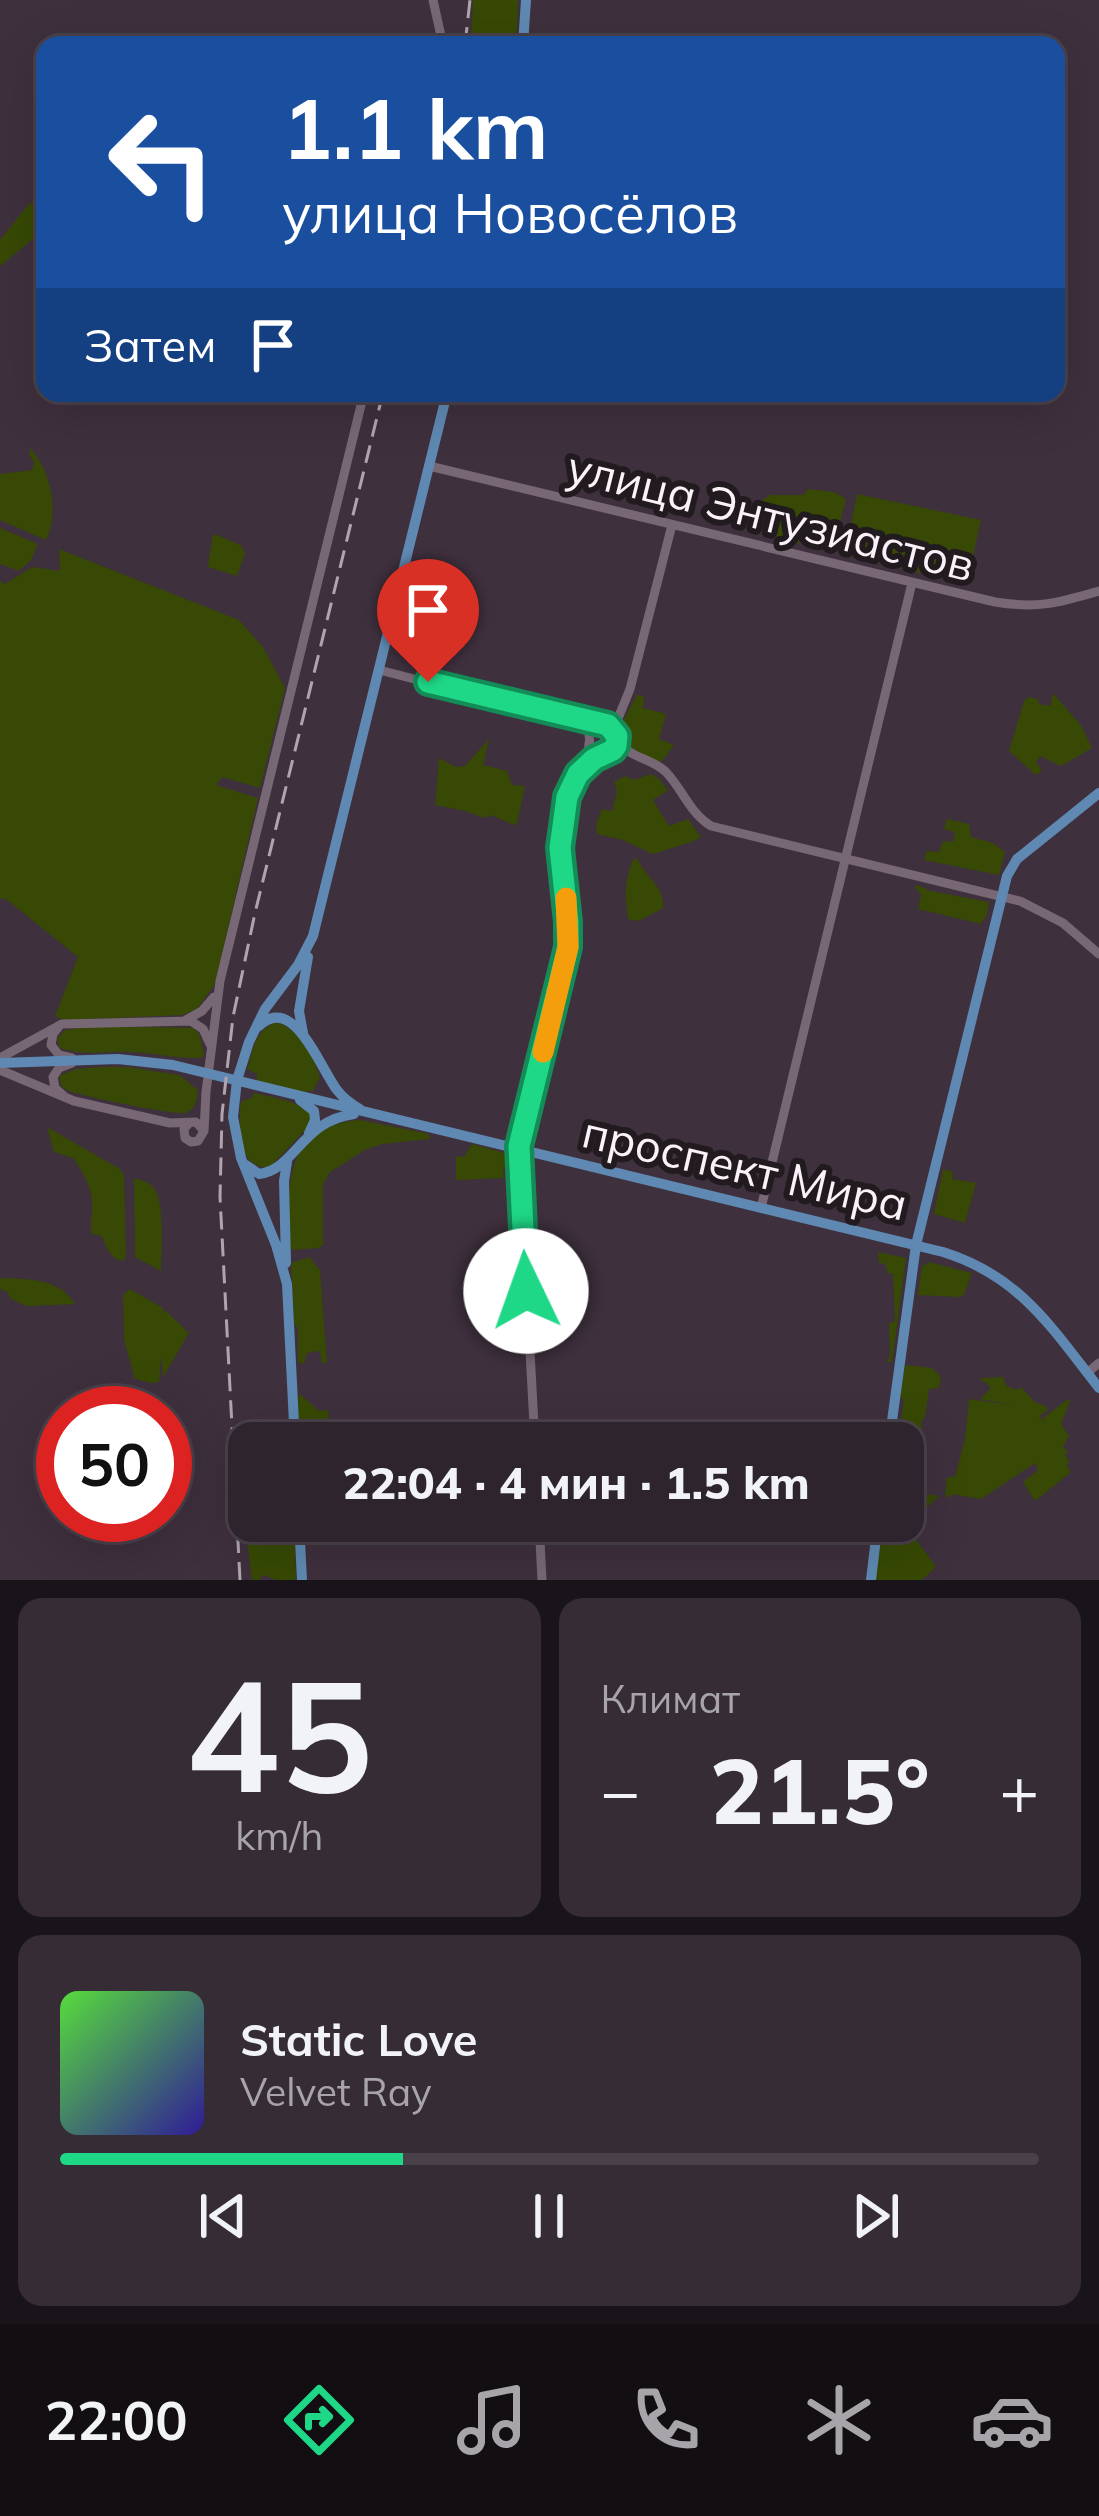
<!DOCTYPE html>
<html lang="ru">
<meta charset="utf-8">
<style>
body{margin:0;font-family:Mulish,sans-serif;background:#362c36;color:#f1f3f6;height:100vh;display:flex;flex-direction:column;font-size:45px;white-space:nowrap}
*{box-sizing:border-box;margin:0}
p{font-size:39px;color:#a7a4aa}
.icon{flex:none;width:66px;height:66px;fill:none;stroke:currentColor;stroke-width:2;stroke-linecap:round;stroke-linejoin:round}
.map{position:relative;height:1580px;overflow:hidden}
.side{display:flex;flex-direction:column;gap:18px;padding:18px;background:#191419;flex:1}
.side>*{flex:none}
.banner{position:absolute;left:36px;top:36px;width:1029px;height:366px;border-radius:24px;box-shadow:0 12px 48px #0002,0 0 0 3px #49414a;background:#1a4fa0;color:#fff;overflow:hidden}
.speed{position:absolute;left:36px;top:1386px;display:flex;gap:24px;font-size:60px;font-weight:700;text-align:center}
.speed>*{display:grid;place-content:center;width:156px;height:156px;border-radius:50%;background:#2e242e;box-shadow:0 12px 48px #0002,0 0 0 3px #49414a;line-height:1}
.speed .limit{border:18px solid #d22;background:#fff;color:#111}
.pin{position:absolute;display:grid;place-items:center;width:102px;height:102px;color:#fff;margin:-123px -51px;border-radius:50% 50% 50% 0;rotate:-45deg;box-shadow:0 0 12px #0007}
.pin .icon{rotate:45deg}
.me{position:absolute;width:132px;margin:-66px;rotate:357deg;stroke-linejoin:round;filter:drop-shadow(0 0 9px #0008)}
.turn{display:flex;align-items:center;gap:42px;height:252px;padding:0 48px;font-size:54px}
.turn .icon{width:156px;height:156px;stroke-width:2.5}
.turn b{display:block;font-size:84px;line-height:102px}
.then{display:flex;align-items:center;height:114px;padding:0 48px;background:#0003;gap:24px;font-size:45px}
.big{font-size:90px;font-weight:800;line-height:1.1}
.side .tile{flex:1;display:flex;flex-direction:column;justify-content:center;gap:18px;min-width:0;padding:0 42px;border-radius:24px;background:#362c36}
.side .dial{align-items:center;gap:0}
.dial b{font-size:156px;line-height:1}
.song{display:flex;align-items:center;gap:36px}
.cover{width:144px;height:144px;border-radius:18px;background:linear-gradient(135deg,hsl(110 70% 55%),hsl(250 70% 35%))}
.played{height:12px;border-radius:6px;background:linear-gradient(90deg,#1ed887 35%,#49414a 35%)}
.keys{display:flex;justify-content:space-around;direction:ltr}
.heat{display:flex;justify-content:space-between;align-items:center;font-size:66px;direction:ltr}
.side .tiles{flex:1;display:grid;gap:18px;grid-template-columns:1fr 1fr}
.tile:last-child{grid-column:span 2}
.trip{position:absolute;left:228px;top:1422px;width:696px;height:120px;border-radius:24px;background:#2e242e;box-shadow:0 12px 48px #0002,0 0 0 3px #49414a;font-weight:800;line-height:120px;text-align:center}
.menu{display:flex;height:192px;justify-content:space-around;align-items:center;background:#120e12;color:#a7a4aa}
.menu .icon{width:84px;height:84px}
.menu .active{color:#1ed887}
.menu b{font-size:54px;color:#f1f3f6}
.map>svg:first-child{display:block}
.green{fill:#374904}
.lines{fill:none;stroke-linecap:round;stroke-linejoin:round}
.secondary{stroke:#786876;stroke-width:9}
.primary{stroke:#5f89b2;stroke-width:10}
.rail{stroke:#b0a5af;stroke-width:3;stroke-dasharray:18 9;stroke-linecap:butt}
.route-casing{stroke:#148c58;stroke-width:30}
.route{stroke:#1ed887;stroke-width:21}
.slow{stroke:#f59e0b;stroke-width:21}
.labels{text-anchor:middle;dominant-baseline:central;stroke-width:12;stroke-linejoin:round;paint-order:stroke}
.street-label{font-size:45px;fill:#faf1f9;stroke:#211b20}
</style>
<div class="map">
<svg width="1099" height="1580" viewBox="0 0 1099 1580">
<rect width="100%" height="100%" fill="#3e303d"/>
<!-- green -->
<path class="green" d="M 473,0 L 518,0 L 517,31 C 505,45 488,39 471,37 Z
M 40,196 L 45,196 L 45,229 L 0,266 L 0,240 L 28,205 Z
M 30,448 C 51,471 60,512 46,540 L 0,520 L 0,474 L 33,470 L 34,462 L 30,456 Z
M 808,489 L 834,492 L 846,499 L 837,534 L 829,549 L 770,537 L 770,518 L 753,506 L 770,495 L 803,495 Z
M 857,494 L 981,520 L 967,584 L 845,555 Z
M 0,528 L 38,544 L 31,560 L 19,571 L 0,564 Z
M 215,534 L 242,546 L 245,554 L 237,576 L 208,567 L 212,538 Z
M 59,549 L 239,620 L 263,647 L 285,688 L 260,788 L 222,777 L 216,785 L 258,798 L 215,984 L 197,1009 L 183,1015 L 63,1020 L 55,1016 L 78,957 L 6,899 L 0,899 L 0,581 L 5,584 L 32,567 L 60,571 Z
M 1053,693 L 1082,727 L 1092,748 L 1061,766 L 1040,756 L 1036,762 L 1042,771 L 1036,775 L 1009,751 L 1024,701 L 1029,697 L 1038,699 L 1039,704 L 1050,706 Z
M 637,695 L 644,696 L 643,708 L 666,714 L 659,739 L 674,745 L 661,762 L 631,750 L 623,741 L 624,719 Z
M 489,739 L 483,765 L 507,771 L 512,785 L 525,786 L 517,823 L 514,825 L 491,815 L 484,818 L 466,811 L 435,805 L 439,758 L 456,767 L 465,766 Z
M 651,774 L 658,778 L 668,790 L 653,800 L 669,826 L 688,819 L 701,837 L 691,842 L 653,854 L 623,840 L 597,834 L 596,825 L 602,809 L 612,811 L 617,791 L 614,782 L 625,776 L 634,780 Z
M 947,819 L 969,824 L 971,837 L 993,843 L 1005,852 L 999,875 L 924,860 L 927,851 L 939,852 L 943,841 L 953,842 L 955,832 L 944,829 Z
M 637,858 C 644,875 666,888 663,908 L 639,921 L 628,919 C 625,898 624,880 633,860 Z
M 917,885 L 931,891 L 989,902 L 987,915 L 981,924 L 918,909 L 921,894 L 914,887 Z
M 276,1022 C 299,1029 314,1056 320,1078 L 313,1091 L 301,1092 L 257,1081 L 257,1074 L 247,1069 C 253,1049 255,1030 276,1022 Z
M 91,1026 L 194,1028 L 200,1036 L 204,1055 L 202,1058 C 178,1059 155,1053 131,1052 C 107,1051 81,1056 60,1048 L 57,1039 L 65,1030 Z
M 101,1067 L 127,1067 L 179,1075 L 198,1090 C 197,1100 196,1110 185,1113 C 174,1115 81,1096 69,1091 C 59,1086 62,1087 59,1076 L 76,1069 Z
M 254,1093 C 267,1096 308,1103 311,1116 C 312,1119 310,1123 309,1126 L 269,1168 C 238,1168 239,1130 240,1107 L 242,1101 L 252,1098 Z
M 360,1120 L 429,1134 L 430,1139 L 382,1144 L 365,1150 L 330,1172 L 323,1184 L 323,1245 L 318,1248 L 292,1250 L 289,1246 C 288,1188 282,1125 360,1120 Z
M 47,1127 L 120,1169 L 124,1176 L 126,1257 L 123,1261 C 110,1259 106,1247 102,1236 L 92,1234 C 89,1223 93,1215 92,1204 C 92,1187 83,1172 73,1158 L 54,1152 Z
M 472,1144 L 508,1154 L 508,1167 L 503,1167 L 504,1178 L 456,1180 L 456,1156 L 464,1157 Z
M 943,1169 L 953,1172 L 952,1179 L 976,1183 L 965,1223 L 934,1214 Z
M 134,1178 C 142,1181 147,1181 153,1187 C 166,1202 161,1251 161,1271 L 135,1257 Z
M 878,1252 L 906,1258 L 892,1362 L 887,1362 L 890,1355 L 889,1323 L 895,1321 L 893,1273 L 888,1274 L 885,1264 L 879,1263 Z
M 309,1257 L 320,1270 L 327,1363 L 322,1363 L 320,1351 L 307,1353 L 304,1364 L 298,1362 L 298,1329 L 294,1323 L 291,1263 Z
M 929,1262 L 972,1273 L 964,1295 L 958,1297 L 918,1295 L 922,1267 Z
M 0,1278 C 28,1279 59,1278 75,1304 L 27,1306 L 11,1299 L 6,1291 L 0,1289 Z
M 130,1289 L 163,1308 L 163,1315 L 165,1310 L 189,1333 L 163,1377 L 161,1356 L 159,1382 L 151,1383 L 135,1379 L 124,1340 L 123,1295 Z
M 905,1365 L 932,1368 L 941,1377 L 939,1388 L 929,1389 L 925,1417 L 921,1421 L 922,1433 L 917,1461 L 903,1460 L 903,1443 L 898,1443 L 904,1400 L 900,1397 Z
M 1003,1377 L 1006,1386 L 1017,1390 L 1021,1387 L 1036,1403 L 1044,1405 L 1048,1410 L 1039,1416 L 1045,1423 L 1043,1418 L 1068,1399 L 1070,1401 L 1061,1424 L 1069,1436 L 1063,1447 L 1068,1452 L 1065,1455 L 1069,1461 L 1067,1466 L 1071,1472 L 1035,1501 L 1023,1482 L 1038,1470 L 1035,1463 L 981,1499 L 952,1494 L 951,1497 L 947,1497 L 945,1494 L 947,1477 L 955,1477 L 965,1439 L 969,1399 L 1018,1406 L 980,1399 L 991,1388 L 980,1378 Z
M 301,1395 L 319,1411 L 328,1410 L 331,1443 L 299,1443 L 298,1396 Z
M 245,1483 L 249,1483 L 249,1521 L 294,1521 L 296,1580 L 277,1580 L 263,1575 L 259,1580 L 252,1580 L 241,1489 Z
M 903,1491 L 939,1496 L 927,1507 L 916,1540 L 935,1565 L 934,1569 L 922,1580 L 875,1580 L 883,1521 L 903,1521 Z"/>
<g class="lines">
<!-- secondary -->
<path class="secondary" d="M 433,0 L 443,45
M 443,42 L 489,45
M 429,466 L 995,602 C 1037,609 1058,603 1099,591
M 379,670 C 454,689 529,709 605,725 L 616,732 L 617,742 L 613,750 L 601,754 L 590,746 L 589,734 C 597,721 610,728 619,716
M 619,716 L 630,689 L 672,525
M 618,739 C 628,759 651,757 666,772 C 683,790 689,812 711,826 L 1020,901 L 1063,923 L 1099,954
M 186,1020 L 202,1011 L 214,997
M 60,1025 L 53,1034 L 51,1045 L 59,1055 L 72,1058
M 0,1058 L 62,1024 L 191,1021 L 203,1029 L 210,1044
M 0,1070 L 74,1101 L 170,1123 L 196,1122 L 204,1131 L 198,1141 L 191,1142 L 185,1138 L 184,1129 L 189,1123
M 64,1096 L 55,1088 L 53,1077 L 59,1068 L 72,1063
M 204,1131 L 206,1092 L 220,981 L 364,393
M 761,1208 L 912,583
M 1087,1373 L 1099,1363
M 535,1443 L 519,1150 L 568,947 L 561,836 L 569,791 L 588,760 L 589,743
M 539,1521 L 542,1580"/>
<!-- primary -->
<path class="primary" d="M 523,45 L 526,0
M 259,1026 C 294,993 320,1068 337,1090 C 344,1099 351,1104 360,1109
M 303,1033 L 299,1011 L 308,957
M 0,1063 L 118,1059 L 173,1065 L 943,1252 C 1020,1276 1051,1327 1099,1388
M 300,1100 L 314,1111 L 315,1120 L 309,1133
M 246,1165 L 259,1174 C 296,1169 301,1121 354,1114
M 286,1263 L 284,1181 L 287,1162
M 295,1443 L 287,1284 L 276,1245 L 241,1158 L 233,1117 L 237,1080 L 249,1042 L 265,1009 L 298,965 L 313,936 L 447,393
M 889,1443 L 916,1245 L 1007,876 L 1017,859 L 1099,793
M 299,1521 L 302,1580
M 871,1580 L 878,1521"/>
<!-- rail -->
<path class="rail" d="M 465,45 L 470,0
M 240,1580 L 220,1197 L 222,1114 L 233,1017 L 255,913 L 383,393"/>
</g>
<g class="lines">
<!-- route casing -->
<g class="route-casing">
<path id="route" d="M 428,682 L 608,725 L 617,736 L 616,746 L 613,750 L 594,759 L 578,774 L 567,797 L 560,848 L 568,922 L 568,947 L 519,1146 L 526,1291"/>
</g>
<!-- route -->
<use href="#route" class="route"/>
<!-- slow -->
<path class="slow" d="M 543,1052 L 568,947 L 566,898"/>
</g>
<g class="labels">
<!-- street labels -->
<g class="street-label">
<text transform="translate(771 515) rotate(14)">улица Энтузиастов</text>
<text transform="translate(745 1167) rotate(13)">проспект Мира</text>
</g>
</g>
</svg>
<div class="speed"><div class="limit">50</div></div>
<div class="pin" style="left:428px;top:682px;background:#d93025"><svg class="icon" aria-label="arrive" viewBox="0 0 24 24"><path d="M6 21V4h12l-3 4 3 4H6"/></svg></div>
<svg class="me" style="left:526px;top:1291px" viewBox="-20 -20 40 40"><circle r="19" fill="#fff"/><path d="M0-13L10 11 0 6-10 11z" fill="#1ed887"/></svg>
<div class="trip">22:04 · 4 мин · 1.5 km</div>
<div class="banner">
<div class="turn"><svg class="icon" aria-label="left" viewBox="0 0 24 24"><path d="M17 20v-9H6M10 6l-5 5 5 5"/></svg><div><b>1.1 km</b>улица Новосёлов</div></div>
<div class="then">Затем<svg class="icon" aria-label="arrive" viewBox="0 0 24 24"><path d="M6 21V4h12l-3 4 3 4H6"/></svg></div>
</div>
</div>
<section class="side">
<div class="tiles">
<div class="tile dial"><b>45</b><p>km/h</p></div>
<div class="tile"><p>Климат</p>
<div class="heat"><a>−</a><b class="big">21.5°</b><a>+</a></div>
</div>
<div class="tile">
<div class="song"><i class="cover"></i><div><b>Static Love</b><p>Velvet Ray</p></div></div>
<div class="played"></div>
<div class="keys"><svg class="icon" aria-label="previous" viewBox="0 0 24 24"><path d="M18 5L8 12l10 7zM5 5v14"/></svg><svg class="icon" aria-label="pause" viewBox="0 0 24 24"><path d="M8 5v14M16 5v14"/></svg><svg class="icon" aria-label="next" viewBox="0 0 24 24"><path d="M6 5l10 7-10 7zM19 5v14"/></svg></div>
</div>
</div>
</section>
<nav class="menu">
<b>22:00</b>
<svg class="icon active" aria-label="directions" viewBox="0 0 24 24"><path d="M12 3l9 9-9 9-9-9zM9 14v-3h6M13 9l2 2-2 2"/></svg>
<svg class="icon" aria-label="music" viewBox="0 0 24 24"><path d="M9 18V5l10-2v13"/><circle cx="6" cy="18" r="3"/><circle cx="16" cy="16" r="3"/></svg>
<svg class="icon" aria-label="phone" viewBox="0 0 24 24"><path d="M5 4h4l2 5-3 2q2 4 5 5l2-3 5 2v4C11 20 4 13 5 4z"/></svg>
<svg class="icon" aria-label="climate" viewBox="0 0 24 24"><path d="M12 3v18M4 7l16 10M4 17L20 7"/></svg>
<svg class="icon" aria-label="car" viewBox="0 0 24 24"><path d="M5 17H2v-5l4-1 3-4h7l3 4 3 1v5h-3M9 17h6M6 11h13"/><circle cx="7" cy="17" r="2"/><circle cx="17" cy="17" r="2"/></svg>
</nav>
